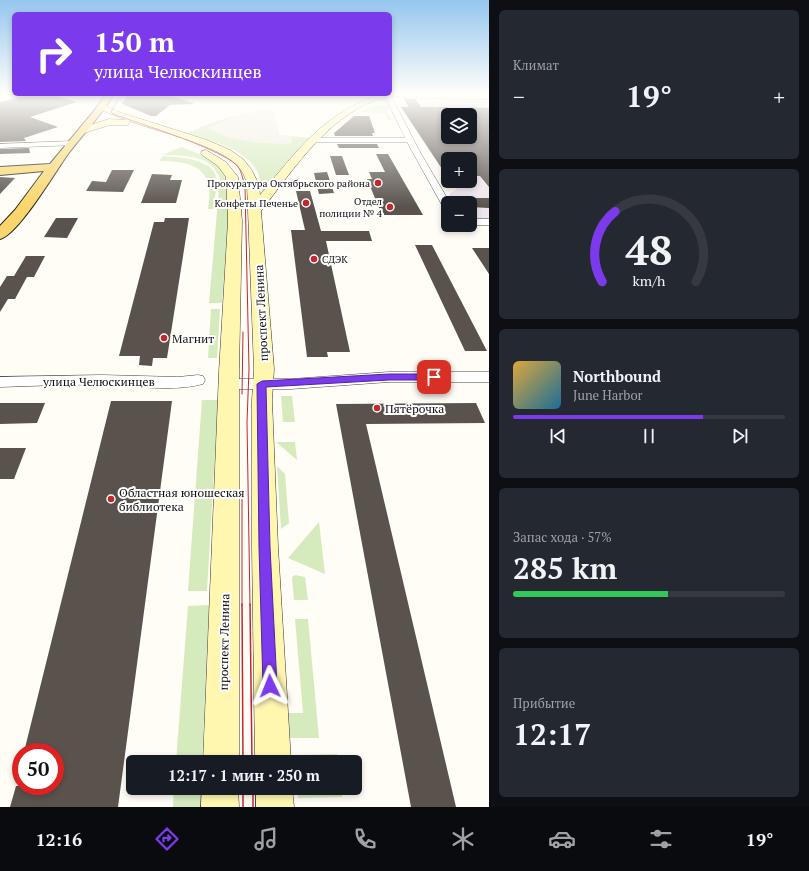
<!DOCTYPE html>
<html lang="ru">
<meta charset="utf-8">
<style>
body{margin:0;font-family:"PT Serif",serif;background:#242831;color:#f1f3f6;height:100vh;display:flex;flex-direction:column;font-size:15px;white-space:nowrap}
*{box-sizing:border-box;margin:0}
p{font-size:13px;color:#9ea1a6}
.icon{flex:none;width:22px;height:22px;fill:none;stroke:currentColor;stroke-width:2;stroke-linecap:round;stroke-linejoin:round}
.map{position:relative;flex:1;overflow:hidden}
.sheet{display:flex;flex-direction:column;gap:10px;padding:10px;background:#0d0f14;width:320px}
.sheet>*{flex:none}
.top-card{position:absolute;left:12px;top:12px;width:380px;height:84px;border-radius:6px;box-shadow:0 2px 6px #0003;background:#7c3aed;color:#fff;overflow:hidden}
.tools{position:absolute;left:441px;top:108px;display:grid;gap:8px}
.tools a{display:grid;place-items:center;width:36px;height:36px;border-radius:6px;background:#171b24;box-shadow:0 2px 6px #0003;font-size:20px}
.speed{position:absolute;left:12px;top:743px;display:flex;gap:8px;font-size:20px;font-weight:700;text-align:center}
.speed>*{display:grid;place-content:center;width:52px;height:52px;border-radius:50%;background:#171b24;box-shadow:0 2px 6px #0003;line-height:1}
.speed .limit{border:6px solid #d22;background:#fff;color:#111}
.pin{position:absolute;display:grid;place-items:center;width:34px;height:34px;color:#fff;margin:-17px;border-radius:8px;box-shadow:0 2px 6px #0006}
.me{position:absolute;width:44px;margin:-22px;rotate:358deg;stroke-linejoin:round;filter:drop-shadow(0 0 3px #0008)}
.turn{display:flex;align-items:center;gap:14px;height:84px;padding:0 16px;font-size:18px}
.turn .icon{width:52px;height:52px;stroke-width:2.5}
.turn b{display:block;font-size:28px;line-height:34px}
.big{font-size:30px;font-weight:800;line-height:1.1}
.sheet .widget{flex:1;display:flex;flex-direction:column;justify-content:center;gap:6px;min-width:0;padding:0 14px;border-radius:6px;background:#242831}
.sheet .dial{align-items:center;gap:0}
.dial svg{height:104px;overflow:visible;fill:none;stroke:#363941;stroke-width:7;stroke-linecap:round;text-anchor:middle}
.dial text{fill:#f1f3f6;stroke:none}
.song{display:flex;align-items:center;gap:12px}
.cover{width:48px;height:48px;border-radius:6px;background:linear-gradient(135deg,hsl(40 70% 55%),hsl(200 70% 35%))}
.played{height:4px;border-radius:2px;background:linear-gradient(90deg,#7c3aed 70%,#363941 70%)}
.keys{display:flex;justify-content:space-around;direction:ltr}
.heat{display:flex;justify-content:space-between;align-items:center;font-size:22px;direction:ltr}
.charge{height:6px;border-radius:3px;background:linear-gradient(90deg,#34c759 57%,#363941 0)}
.trip{position:absolute;left:126px;top:755px;width:236px;height:40px;border-radius:6px;background:#171b24;box-shadow:0 2px 6px #0003;font-weight:800;line-height:40px;text-align:center}
.dock{display:flex;height:64px;justify-content:space-around;align-items:center;background:#090b0e;color:#9ea1a6}
.dock .icon{width:28px;height:28px}
.dock .selected{color:#7c3aed}
.dock b{font-size:18px;color:#f1f3f6}
main{display:flex;flex:1;min-height:0}
.map>svg:first-child{display:block}
.industrial{fill:#eee6ef;fill-rule:evenodd}
.green{fill:#d5ebbd}
.plaza{fill:#f1ede2}
.building{fill:#5a524d}
.lines{fill:none;stroke-linecap:round;stroke-linejoin:round}
.street-casing{stroke:#444;stroke-width:1}
.secondary-casing{stroke:#333;stroke-width:1}
.primary-casing{stroke:#222;stroke-width:2}
.street{fill:#fff;fill-rule:evenodd}
.secondary{fill:#fff6b0;fill-rule:evenodd}
.primary{fill:#f9d66b;fill-rule:evenodd}
.tram-far1{stroke:#c4262e;stroke-width:1}
.tram{stroke:#c4262e;stroke-width:1.5}
.route{fill:#7c3aed;stroke:#51269a}
.poi-dot{fill:#c4262e;stroke:#fff;stroke-width:1.5}
.labels{text-anchor:middle;dominant-baseline:central;stroke-width:4;stroke-linejoin:round;paint-order:stroke}
.far-poi-label{font-size:10px;fill:#111;stroke:#fff;text-anchor:end}
.street-label{font-size:12px;fill:#111;stroke:#fff}
.poi-label{font-size:12px;fill:#111;stroke:#fff;text-anchor:start}
</style>
<main>
<div class="map">
<svg width="489" height="807" viewBox="0 0 489 807">
<rect width="100%" height="100%" fill="#fffdf5"/>
<!-- industrial -->
<path class="industrial" d="M 447,100 L 489,101 L 489,219 L 470,219 L 470,203 L 454,203 L 449,194 L 457,189 L 450,181 L 470,181 L 470,159 L 448,159 L 401,107 ZM 448,115 L 470,115 L 470,137 L 448,137 Z"/>
<!-- green -->
<path class="green" d="M 376,105 L 388,105 L 390,109 L 386,110 L 391,119 L 395,120 L 388,120 L 384,113 L 359,112 Z
M 273,109 L 279,135 L 310,138 L 290,158 L 277,177 L 264,191 L 262,191 C 261,184 260,176 256,169 C 245,149 209,140 188,133 C 217,119 241,114 273,109 Z
M 182,147 L 204,156 L 220,166 L 228,179 L 228,221 L 222,303 L 209,303 L 220,178 C 217,173 215,169 211,165 C 199,155 176,155 162,155 Z
M 163,156 C 178,157 209,159 215,174 C 219,184 214,199 213,209 L 208,209 C 216,169 194,161 159,161 Z
M 211,309 L 220,309 L 217,358 L 208,358 Z
M 281,396 L 292,396 L 295,422 L 283,422 Z
M 202,400 L 218,400 L 207,591 L 188,591 Z
M 276,442 L 295,442 L 297,460 Z
M 277,466 L 285,474 L 289,523 L 281,529 Z
M 319,522 L 325,574 L 288,558 Z
M 295,575 L 305,577 L 308,600 L 294,600 L 292,577 Z
M 209,605 L 202,762 L 176,762 L 188,606 Z
M 295,619 L 308,619 L 319,738 L 290,738 L 288,713 L 303,713 Z
M 337,754 L 338,762 L 295,762 L 295,755 Z
M 174,788 L 201,788 L 200,807 L 173,807 Z
M 297,788 L 341,788 L 342,797 L 298,798 Z"/>
<!-- plaza -->
<path class="plaza" d="M 273,109 L 279,135 L 292,136 L 291,144 L 257,143 L 227,137 L 208,128 L 240,115 Z"/>
<!-- building -->
<path class="building" d="M 34,94 L 52,94 L 77,102 L 30,117 L 58,127 L 24,138 L 26,141 L 0,142 L 0,102 Z
M 128,94 L 171,94 L 171,96 L 193,103 L 193,104 L 170,105 L 156,116 L 151,116 L 122,104 Z
M 403,98 L 415,99 L 421,107 L 448,107 L 448,137 L 470,137 L 470,107 L 489,108 L 489,187 L 480,176 L 470,176 L 470,159 L 448,159 L 448,178 L 401,107 L 409,107 Z
M 354,116 L 369,116 L 375,133 L 372,133 L 373,136 L 335,136 L 334,133 Z
M 337,144 L 377,144 L 379,148 L 339,148 Z
M 29,148 L 30,153 L 0,154 L 0,149 Z
M 376,154 L 388,154 L 423,215 L 382,215 L 367,179 L 372,179 L 369,172 L 385,172 Z
M 330,156 L 342,156 L 349,175 L 336,175 Z
M 112,170 L 134,170 L 123,192 L 86,191 L 92,181 L 106,182 Z
M 327,172 L 334,193 L 319,194 L 314,173 Z
M 152,174 L 172,175 L 170,180 L 182,180 L 176,203 L 141,203 Z
M 0,177 L 15,178 L 0,194 Z
M 296,191 L 310,191 L 321,231 L 369,231 L 372,241 L 326,241 L 350,352 L 327,352 L 328,357 L 307,357 L 291,230 L 305,230 Z
M 470,198 L 489,198 L 489,208 L 470,207 Z
M 56,218 L 78,218 L 67,238 L 44,237 Z
M 165,218 L 189,218 L 167,358 L 153,358 L 152,366 L 139,365 L 140,356 L 119,356 L 154,222 L 164,222 Z
M 415,245 L 432,245 L 487,351 L 465,351 Z
M 472,248 L 489,248 L 489,274 Z
M 26,256 L 45,256 L 34,277 L 27,277 L 15,299 L 8,299 L 0,312 L 0,287 L 7,276 L 14,276 Z
M 111,401 L 172,401 L 118,807 L 10,807 L 16,786 L 55,786 L 55,752 L 24,752 Z
M 0,403 L 45,403 L 37,423 L 0,424 Z
M 476,403 L 485,423 L 366,424 L 456,807 L 411,807 L 336,404 Z
M 0,448 L 26,448 L 14,479 L 0,479 Z"/>
<g class="lines">
<!-- street casing -->
<g class="street-casing">
<path id="street" d="M 384,94 L 390,94 L 420,152 L 450,203 L 448,203 L 448,210 L 443,207 L 407,142 L 313,142 L 309,140 L 313,138 L 405,138 Z
M 72,141 L 75,141 L 75,145 L 0,148 L 0,144 Z
M 470,219 L 489,219 L 489,225 L 470,225 Z
M 389,372 L 489,372 L 489,382 L 389,382 L 291,389 L 230,389 L 225,388 L 223,384 L 225,380 L 230,379 L 291,379 Z
M 102,375 L 178,377 L 198,375 L 203,376 L 205,380 L 203,384 C 176,392 134,386 105,385 C 70,384 35,386 0,387 L 0,377 Z"/>
</g>
<!-- secondary casing -->
<g class="secondary-casing">
<path id="secondary" d="M 381,94 L 489,94 L 489,99 C 468,99 446,99 425,98 C 413,97 400,95 388,97 C 332,109 294,169 261,211 L 274,369 L 272,400 L 278,547 L 291,762 L 255,762 L 252,547 L 252,400 L 254,369 L 247,184 C 245,177 242,170 237,165 C 217,145 157,131 129,121 L 130,123 L 128,125 L 110,125 L 84,133 L 79,130 L 81,128 L 109,119 L 126,120 L 99,109 L 98,107 L 102,104 L 119,112 L 207,140 L 230,150 L 243,159 L 251,169 L 259,184 L 260,195 C 297,151 323,113 381,94 Z
M 206,150 L 226,162 L 238,177 L 242,221 L 239,372 L 239,762 L 203,762 L 219,372 L 228,221 L 226,177 L 218,166 L 202,155 L 201,153 L 202,151 Z
M 202,788 L 238,788 L 239,807 L 201,807 Z
M 256,788 L 292,788 L 294,807 L 256,807 Z"/>
</g>
<!-- primary casing -->
<g class="primary-casing">
<path id="primary" d="M 106,94 L 114,94 C 100,117 84,133 68,154 C 55,172 18,235 0,239 L 0,226 L 15,210 L 44,171 L 0,175 L 0,167 L 50,164 L 94,111 Z"/>
</g>
<!-- street -->
<use href="#street" class="street"/>
<!-- secondary -->
<use href="#secondary" class="secondary"/>
<!-- primary -->
<use href="#primary" class="primary"/>
<!-- tram-far1 -->
<path class="tram-far1" d="M 121,94 L 111,112 L 113,114 C 137,123 227,150 239,168 C 242,173 243,181 245,186 L 249,369 L 247,422 L 250,605
M 242,394 L 243,332
M 242,492 L 242,605"/>
<!-- tram -->
<path class="tram" d="M 242,604 L 243,762
M 250,604 L 252,762
M 243,788 L 243,807
M 253,788 L 253,807"/>
</g>
<!-- sky -->
<linearGradient id="sky" x2="0" y2="1"><stop stop-color="#95c6ee"/><stop offset="0.45" stop-color="#fffefa"/><stop offset="1" stop-color="#fffefa" stop-opacity="0"/></linearGradient>
<rect width="489" height="207" fill="url(#sky)"/>
<!-- route -->
<path class="route" d="M 389,374 L 434,374 L 438,377 L 434,380 L 389,380 L 266,387 L 270,547 L 277,686 L 275,691 L 270,693 L 265,691 L 263,686 L 259,547 L 257,384 L 262,381 Z"/>
<!-- markers -->
<g class="poi-dot">
<circle cx="378" cy="183" r="4"/>
<circle cx="306" cy="203" r="4"/>
<circle cx="390" cy="207" r="4"/>
<circle cx="314" cy="259" r="4"/>
<circle cx="164" cy="338" r="4"/>
<circle cx="377" cy="408" r="4"/>
<circle cx="111" cy="499" r="4"/>
</g>
<g class="labels">
<!-- far-poi labels -->
<g class="far-poi-label">
<text x="370" y="183">Прокуратура Октябрьского района</text>
<text x="382" y="201">Отдел<tspan x="382" dy="12">полиции № 4</tspan></text>
<text x="298" y="203">Конфеты Печенье</text>
<text x="322" y="259" text-anchor="start">СДЭК</text>
</g>
<!-- street labels -->
<g class="street-label">
<text transform="translate(261 313) rotate(-93)">проспект Ленина</text>
<text x="99" y="381">улица Челюскинцев</text>
<text transform="translate(224 642) rotate(-89)">проспект Ленина</text>
</g>
<!-- poi labels -->
<g class="poi-label">
<text x="172" y="338">Магнит</text>
<text x="385" y="408">Пятёрочка</text>
<text x="119" y="492">Областная юношеская<tspan x="119" dy="14">библиотека</tspan></text>
</g>
</g>
</svg>
<div class="tools">
<a><svg class="icon" aria-label="layers" viewBox="0 0 24 24"><path d="M12 4l9 5-9 5-9-5zM3 14l9 5 9-5"/></svg></a>
<a>+</a>
<a>−</a>
</div>
<div class="speed"><div class="limit">50</div></div>
<div class="pin" style="left:434px;top:377px;background:#d93025"><svg class="icon" aria-label="arrive" viewBox="0 0 24 24"><path d="M6 21V4h12l-3 4 3 4H6"/></svg></div>
<svg class="me" style="left:270px;top:686px" viewBox="-20 -20 40 40"><path d="M0-17L14 15 0 8-14 15z" fill="#7c3aed" stroke="#fff" stroke-width="4"/></svg>
<div class="trip">12:17 · 1 мин · 250 m</div>
<div class="top-card">
<div class="turn"><svg class="icon" aria-label="right" viewBox="0 0 24 24"><path d="M7 20v-9h11M14 6l5 5-5 5"/></svg><div><b>150 m</b>улица Челюскинцев</div></div>
</div>
</div>
<section class="sheet">
<div class="widget"><p>Климат</p>
<div class="heat"><a>−</a><b class="big">19°</b><a>+</a></div>
</div>
<div class="widget dial"><svg viewBox="0 0 100 80">
<path d="M14 69A42 42 0 1 1 86 69"/>
<path d="M14 69A42 42 0 0 1 24 15" stroke="#7c3aed"/>
<text x="50" y="56" font-size="32" font-weight="700">48</text>
<text x="50" y="72" font-size="11">km/h</text>
</svg></div>
<div class="widget">
<div class="song"><i class="cover"></i><div><b>Northbound</b><p>June Harbor</p></div></div>
<div class="played"></div>
<div class="keys"><svg class="icon" aria-label="previous" viewBox="0 0 24 24"><path d="M18 5L8 12l10 7zM5 5v14"/></svg><svg class="icon" aria-label="pause" viewBox="0 0 24 24"><path d="M8 5v14M16 5v14"/></svg><svg class="icon" aria-label="next" viewBox="0 0 24 24"><path d="M6 5l10 7-10 7zM19 5v14"/></svg></div>
</div>
<div class="widget"><p>Запас хода · 57%</p><b class="big">285 km</b><div class="charge"></div></div>
<div class="widget"><p>Прибытие</p><b class="big">12:17</b></div>
</section>
</main>
<nav class="dock">
<b>12:16</b>
<svg class="icon selected" aria-label="directions" viewBox="0 0 24 24"><path d="M12 3l9 9-9 9-9-9zM9 14v-3h6M13 9l2 2-2 2"/></svg>
<svg class="icon" aria-label="music" viewBox="0 0 24 24"><path d="M9 18V5l10-2v13"/><circle cx="6" cy="18" r="3"/><circle cx="16" cy="16" r="3"/></svg>
<svg class="icon" aria-label="phone" viewBox="0 0 24 24"><path d="M5 4h4l2 5-3 2q2 4 5 5l2-3 5 2v4C11 20 4 13 5 4z"/></svg>
<svg class="icon" aria-label="climate" viewBox="0 0 24 24"><path d="M12 3v18M4 7l16 10M4 17L20 7"/></svg>
<svg class="icon" aria-label="car" viewBox="0 0 24 24"><path d="M5 17H2v-5l4-1 3-4h7l3 4 3 1v5h-3M9 17h6M6 11h13"/><circle cx="7" cy="17" r="2"/><circle cx="17" cy="17" r="2"/></svg>
<svg class="icon" aria-label="filters" viewBox="0 0 24 24"><path d="M4 7h16M4 17h16"/><circle cx="9" cy="7" r="2"/><circle cx="15" cy="17" r="2"/></svg>
<b>19°</b>
</nav>
